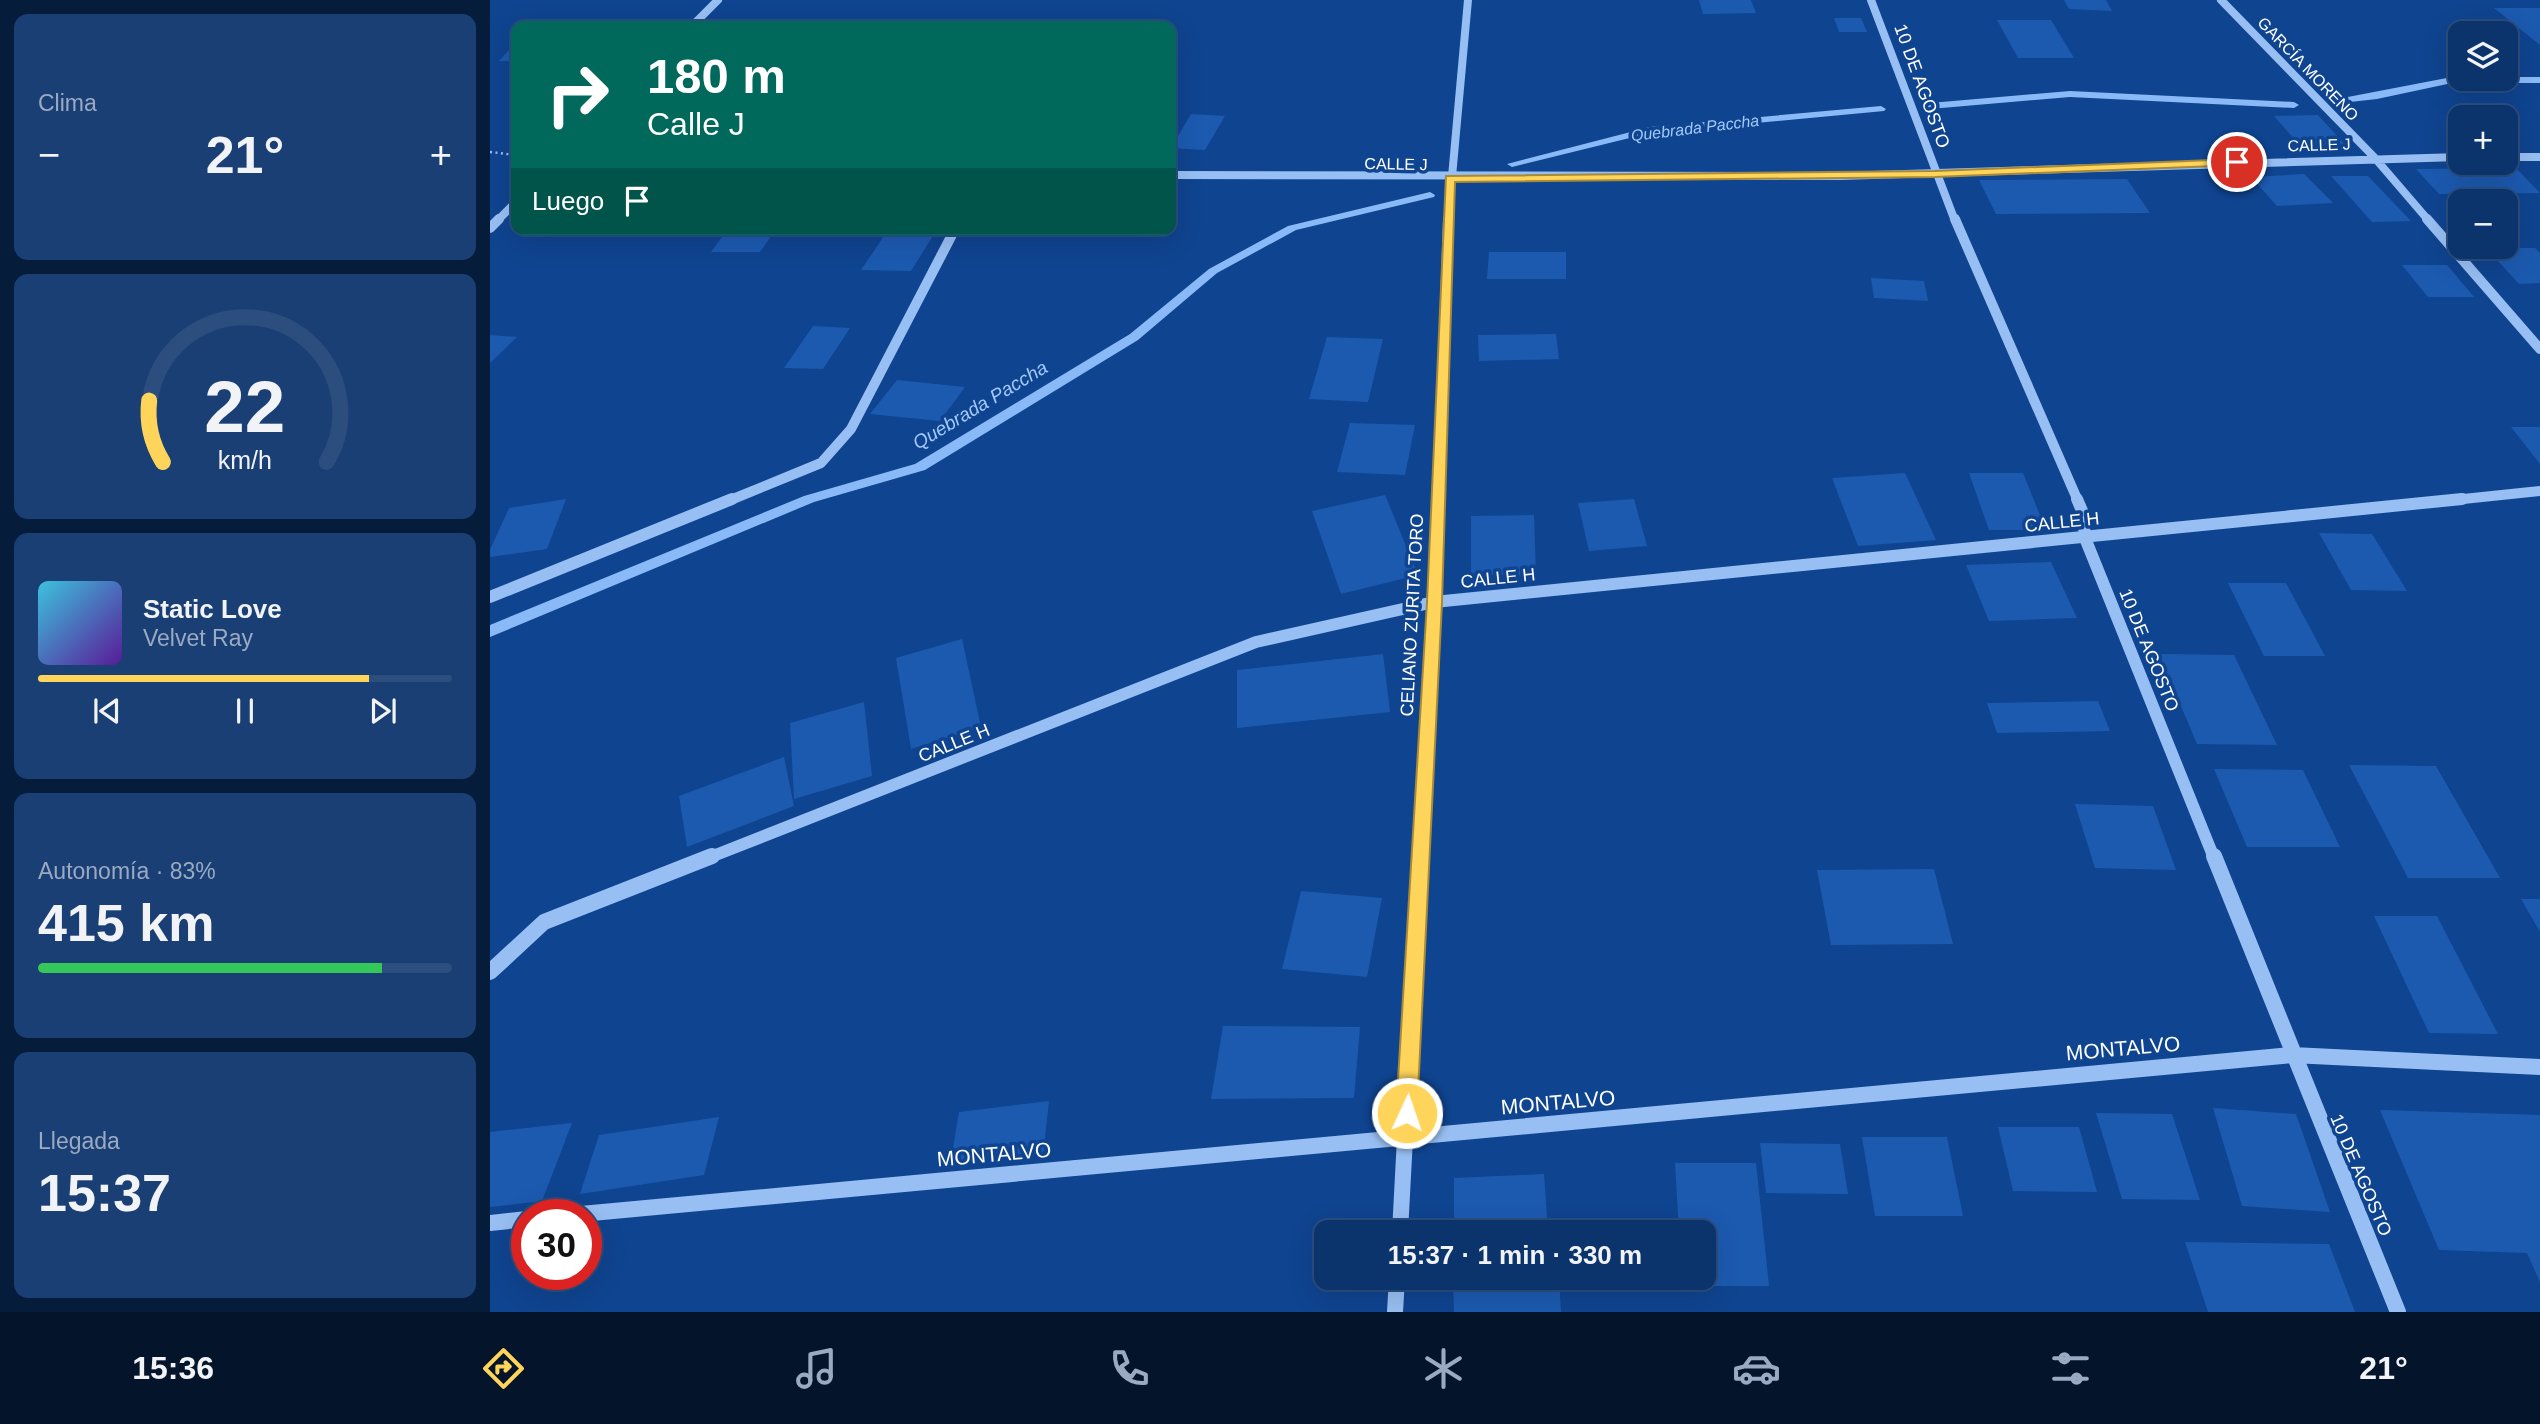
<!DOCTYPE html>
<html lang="es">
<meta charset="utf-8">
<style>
body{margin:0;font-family:Arial,sans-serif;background:#193f74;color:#f1f3f6;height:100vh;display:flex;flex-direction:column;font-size:26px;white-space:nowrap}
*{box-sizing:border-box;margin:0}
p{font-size:23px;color:#9aaac2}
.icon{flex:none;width:38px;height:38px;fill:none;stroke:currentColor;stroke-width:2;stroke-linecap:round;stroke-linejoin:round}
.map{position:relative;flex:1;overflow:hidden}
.sheet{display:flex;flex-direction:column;gap:14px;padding:14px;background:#061c3b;width:490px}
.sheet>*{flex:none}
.hud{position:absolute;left:21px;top:21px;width:665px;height:214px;border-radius:14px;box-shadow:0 7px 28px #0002,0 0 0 2px #2b4e7f;background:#00695c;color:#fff;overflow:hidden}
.tools{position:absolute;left:1958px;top:21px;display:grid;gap:14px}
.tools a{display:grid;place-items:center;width:70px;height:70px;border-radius:14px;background:#0b336c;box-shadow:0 7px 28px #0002,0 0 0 2px #2b4e7f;font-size:35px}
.speed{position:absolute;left:21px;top:1199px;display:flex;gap:14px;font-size:35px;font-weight:700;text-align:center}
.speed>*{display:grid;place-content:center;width:91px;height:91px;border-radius:50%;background:#0b336c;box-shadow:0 7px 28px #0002,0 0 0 2px #2b4e7f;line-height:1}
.speed .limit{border:10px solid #d22;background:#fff;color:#111}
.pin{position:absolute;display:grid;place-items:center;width:60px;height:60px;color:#fff;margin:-30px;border:4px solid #fff;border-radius:50%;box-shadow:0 2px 7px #0007}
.me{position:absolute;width:77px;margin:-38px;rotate:3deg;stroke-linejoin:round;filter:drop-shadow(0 0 5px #0008)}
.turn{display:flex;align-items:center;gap:24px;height:147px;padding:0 21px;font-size:32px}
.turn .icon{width:91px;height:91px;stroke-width:2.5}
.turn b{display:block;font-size:49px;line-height:60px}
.then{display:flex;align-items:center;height:66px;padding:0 21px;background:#0003;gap:14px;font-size:26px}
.big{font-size:52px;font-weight:700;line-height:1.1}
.sheet .tile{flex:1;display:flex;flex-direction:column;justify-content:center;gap:10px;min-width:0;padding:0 24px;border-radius:14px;background:#193f74}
.sheet .dial{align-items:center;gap:0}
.dial svg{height:182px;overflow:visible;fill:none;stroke:#2b4e7f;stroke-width:7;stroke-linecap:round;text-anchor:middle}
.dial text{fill:#f1f3f6;stroke:none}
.song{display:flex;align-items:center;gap:21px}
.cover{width:84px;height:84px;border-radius:10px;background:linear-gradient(135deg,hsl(190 70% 55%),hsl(270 70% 35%))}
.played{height:7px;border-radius:4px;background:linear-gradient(90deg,#ffd45a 80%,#2b4e7f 80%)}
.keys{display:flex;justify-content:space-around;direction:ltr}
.heat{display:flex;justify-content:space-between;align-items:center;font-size:38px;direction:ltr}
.charge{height:10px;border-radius:5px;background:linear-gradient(90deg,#34c759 83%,#2b4e7f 0)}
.trip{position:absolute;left:824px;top:1220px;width:402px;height:70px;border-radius:14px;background:#0b336c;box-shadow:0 7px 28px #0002,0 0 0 2px #2b4e7f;font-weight:700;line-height:70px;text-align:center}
.tabs{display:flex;height:112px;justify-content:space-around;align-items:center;background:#04142b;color:#9aaac2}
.tabs .icon{width:49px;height:49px}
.tabs .current{color:#ffd45a}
.tabs b{font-size:32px;color:#f1f3f6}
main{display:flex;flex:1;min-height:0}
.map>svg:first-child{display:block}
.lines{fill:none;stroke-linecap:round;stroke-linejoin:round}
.stream{fill:#89baf7;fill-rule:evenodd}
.building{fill:#1c5ab0}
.path{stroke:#98bff3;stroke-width:2.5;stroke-dasharray:2 3.5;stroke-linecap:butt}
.minor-far3{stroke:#98bff3;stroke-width:8}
.minor-far2{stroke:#98bff3;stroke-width:10}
.minor-far1{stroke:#98bff3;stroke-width:12}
.minor{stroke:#98bff3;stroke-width:16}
.route{fill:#ffd45a;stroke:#a68a3a;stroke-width:2}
.labels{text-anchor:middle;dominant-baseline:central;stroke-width:7;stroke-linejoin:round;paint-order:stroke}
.far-street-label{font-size:16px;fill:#fff;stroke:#0f4490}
.far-water-label{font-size:16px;font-style:italic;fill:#a4c9fb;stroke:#0f4490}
.street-label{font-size:18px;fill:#fff;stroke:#0f4490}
.water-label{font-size:19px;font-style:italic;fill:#a4c9fb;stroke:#0f4490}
.near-street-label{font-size:21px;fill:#fff;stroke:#0f4490}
</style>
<main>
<section class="sheet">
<div class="tile"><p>Clima</p>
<div class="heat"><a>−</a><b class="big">21°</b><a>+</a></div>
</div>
<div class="tile dial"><svg viewBox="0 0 100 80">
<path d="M14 69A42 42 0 1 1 86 69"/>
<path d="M14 69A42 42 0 0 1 8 42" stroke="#ffd45a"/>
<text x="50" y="56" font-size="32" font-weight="700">22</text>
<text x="50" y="72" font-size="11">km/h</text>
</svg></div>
<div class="tile">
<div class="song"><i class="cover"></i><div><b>Static Love</b><p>Velvet Ray</p></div></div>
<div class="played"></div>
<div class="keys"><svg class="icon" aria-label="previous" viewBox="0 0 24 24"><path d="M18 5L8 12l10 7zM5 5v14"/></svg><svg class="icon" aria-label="pause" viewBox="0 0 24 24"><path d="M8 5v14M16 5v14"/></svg><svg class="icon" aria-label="next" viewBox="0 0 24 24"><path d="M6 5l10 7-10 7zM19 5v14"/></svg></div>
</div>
<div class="tile"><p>Autonomía · 83%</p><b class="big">415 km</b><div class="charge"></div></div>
<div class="tile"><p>Llegada</p><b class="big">15:37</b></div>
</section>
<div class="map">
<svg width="2050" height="1312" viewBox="0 0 2050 1312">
<rect width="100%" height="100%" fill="#0f4490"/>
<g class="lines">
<!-- stream -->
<path class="stream" d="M 1962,77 L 2050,77 L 2050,83 L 1962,83 L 1887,99 L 1842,104 L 1837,101 Z
M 1580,91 L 1804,102 L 1809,105 L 1804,108 L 1580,97 L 1440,109 L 1435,106 L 1440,103 Z
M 1391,106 L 1396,109 L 1394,111 L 1160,133 L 1022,167 L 1017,164 L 1160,127 Z
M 940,192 L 945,195 L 944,197 L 806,230 L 727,273 L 648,340 L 435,470 L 324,502 L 0,637 L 0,625 L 314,496 L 425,464 L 640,334 L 719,269 L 798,226 Z"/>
</g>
<!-- building -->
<path class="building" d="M 1209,0 L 1261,0 L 1266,13 L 1213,14 Z
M 1574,0 L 1616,0 L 1622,11 L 1579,9 Z
M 2004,8 L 2050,8 L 2050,45 Z
M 1344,18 L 1371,18 L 1377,32 L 1349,32 Z
M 1507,20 L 1561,20 L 1584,58 L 1528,58 Z
M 26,42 L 26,61 L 9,61 Z
M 701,114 L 735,116 L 715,150 L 681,148 Z
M 1828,115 L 1858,148 L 1813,149 L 1784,116 Z
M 2026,168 L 2050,193 L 1949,194 L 1926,169 Z
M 1814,174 L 1843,203 L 1787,206 L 1761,177 Z
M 1841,176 L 1878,176 L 1921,221 L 1882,222 Z
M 1637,179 L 1660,213 L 1506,214 L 1489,180 Z
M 238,229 L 286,229 L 270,252 L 221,252 Z
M 396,233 L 444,234 L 421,271 L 371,270 Z
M 1996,248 L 2045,248 L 2050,253 L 2050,283 L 2029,284 Z
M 999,252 L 1076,252 L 1076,279 L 997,279 Z
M 1912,265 L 1957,265 L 1984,297 L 1938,297 Z
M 1381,278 L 1434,281 L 1438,301 L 1384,298 Z
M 323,326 L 360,328 L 333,369 L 294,368 Z
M 1066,334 L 1069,359 L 989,361 L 988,335 Z
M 0,335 L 27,337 L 0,363 Z
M 837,337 L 893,339 L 878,402 L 819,399 Z
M 407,380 L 475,387 L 450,421 L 380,414 Z
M 860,423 L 925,425 L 915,475 L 847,472 Z
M 2021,427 L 2050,427 L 2050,464 Z
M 1415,473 L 1446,540 L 1368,546 L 1342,478 Z
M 1479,473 L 1533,473 L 1556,530 L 1499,530 Z
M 895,495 L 928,575 L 851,594 L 822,511 Z
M 76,499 L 57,549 L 0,557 L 0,550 L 19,508 Z
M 1144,499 L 1157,546 L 1099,551 L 1088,503 Z
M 1044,515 L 1046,575 L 981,575 L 981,516 Z
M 1829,533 L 1882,534 L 1917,591 L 1861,590 Z
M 1561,562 L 1587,618 L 1499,621 L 1476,565 Z
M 1738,583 L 1796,583 L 1835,656 L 1774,656 Z
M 472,639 L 491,727 L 421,749 L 406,658 Z
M 893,654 L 900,712 L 747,728 L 747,670 Z
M 1669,654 L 1744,655 L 1787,745 L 1707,744 Z
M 1608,701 L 1620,731 L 1507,733 L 1497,703 Z
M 374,702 L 382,776 L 304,799 L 300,723 Z
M 294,757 L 304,806 L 197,847 L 189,796 Z
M 1859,765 L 1946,766 L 2010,878 L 1918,878 Z
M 1724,769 L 1813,770 L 1850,847 L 1757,847 Z
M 1585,804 L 1663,806 L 1686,870 L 1605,868 Z
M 1444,869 L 1463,944 L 1341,945 L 1327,870 Z
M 811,891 L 892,898 L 877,977 L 792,969 Z
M 2031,899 L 2050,899 L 2050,932 Z
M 1884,916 L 1947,916 L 2008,1034 L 1939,1033 Z
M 733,1026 L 870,1027 L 864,1098 L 721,1099 Z
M 559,1101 L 553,1155 L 460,1166 L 469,1112 Z
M 1723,1108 L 1806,1114 L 1840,1212 L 1752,1206 Z
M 1890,1110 L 2050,1115 L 2050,1282 L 2037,1253 L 1949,1250 Z
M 1606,1113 L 1682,1114 L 1710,1200 L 1632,1199 Z
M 229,1117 L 214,1175 L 90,1194 L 109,1135 Z
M 82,1123 L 52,1201 L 0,1207 L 0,1132 Z
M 1508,1127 L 1589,1127 L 1607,1192 L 1523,1191 Z
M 1372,1137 L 1457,1137 L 1473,1216 L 1385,1216 Z
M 1270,1143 L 1350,1144 L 1358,1194 L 1276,1193 Z
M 1185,1163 L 1266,1163 L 1279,1286 L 1193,1286 L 1192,1278 L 1214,1278 L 1214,1232 L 1189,1232 Z
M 1054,1174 L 1058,1232 L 964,1232 L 964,1178 Z
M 1695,1242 L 1839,1244 L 1865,1312 L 1718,1312 Z
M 963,1278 L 1069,1278 L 1071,1312 L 964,1312 Z"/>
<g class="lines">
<!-- path -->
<path class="path" d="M 0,152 L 26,155"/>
<!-- minor-far3 -->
<path class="minor-far3" d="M 1381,0 L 1465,221
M 1731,0 L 1884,157 L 1939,221
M 202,26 L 228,0
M 2016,157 L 2050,157
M 681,175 L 1350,176 L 1970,157
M 7,221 L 26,202
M 958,221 L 978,0"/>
<!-- minor-far2 -->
<path class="minor-far2" d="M 1465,219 L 1588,501
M 1937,219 L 2050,349
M 0,228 L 9,219
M 238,501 L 331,463 L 361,429 L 465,229
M 948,501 L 958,219
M 1954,501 L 2050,491"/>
<!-- minor-far1 -->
<path class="minor-far1" d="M 1587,499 L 1593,513 L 1595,538 L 1724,858
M 0,597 L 242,499
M 218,858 L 766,642 L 944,602 L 1972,499
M 930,858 L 948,499"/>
<!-- minor -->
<path class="minor" d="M 1724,856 L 1908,1312
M 0,972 L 54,922 L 222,856
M 91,1214 L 1802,1055 L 2050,1067
M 0,1223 L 37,1219
M 910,1232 L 930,856
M 905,1312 L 907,1278"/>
</g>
<!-- route -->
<path class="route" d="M 1747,159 L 1752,162 L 1751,165 L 1445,177 L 965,182 L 952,602 L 927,1113 L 924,1120 L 917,1123 L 909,1120 L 906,1113 L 937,602 L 956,176 L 1445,171 Z"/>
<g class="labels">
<!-- far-street labels -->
<g class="far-street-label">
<text transform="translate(1818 69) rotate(46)">GARCÍA MORENO</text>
<text transform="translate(1829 145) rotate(-2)">CALLE J</text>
<text transform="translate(906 164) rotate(1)">CALLE J</text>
</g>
<!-- far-water labels -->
<g class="far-water-label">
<text transform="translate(1205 128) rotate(-7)">Quebrada Paccha</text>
</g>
<!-- street labels -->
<g class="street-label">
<text transform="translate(1432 86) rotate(70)">10 DE AGOSTO</text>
<text transform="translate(1572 522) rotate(-6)">CALLE H</text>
<text transform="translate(1008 578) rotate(-6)">CALLE H</text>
<text transform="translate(922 615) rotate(-87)">CELIANO ZURITA TORO</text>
<text transform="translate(1659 650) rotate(68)">10 DE AGOSTO</text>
<text transform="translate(464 743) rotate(-22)">CALLE H</text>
<text transform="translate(1871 1175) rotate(67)">10 DE AGOSTO</text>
</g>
<!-- water labels -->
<g class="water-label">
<text transform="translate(490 405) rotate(-31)">Quebrada Paccha</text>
</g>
<!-- near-street labels -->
<g class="near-street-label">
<text transform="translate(1633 1048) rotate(-5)">MONTALVO</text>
<text transform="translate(1068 1102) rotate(-5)">MONTALVO</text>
<text transform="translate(504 1154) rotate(-5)">MONTALVO</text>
</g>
</g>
</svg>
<div class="tools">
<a><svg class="icon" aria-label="layers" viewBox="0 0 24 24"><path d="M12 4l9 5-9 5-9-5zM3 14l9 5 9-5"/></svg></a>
<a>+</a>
<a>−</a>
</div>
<div class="speed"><div class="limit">30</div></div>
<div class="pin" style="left:1747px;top:162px;background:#d93025"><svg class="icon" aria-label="arrive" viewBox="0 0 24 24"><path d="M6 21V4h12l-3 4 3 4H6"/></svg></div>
<svg class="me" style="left:917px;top:1113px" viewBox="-20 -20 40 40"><circle r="17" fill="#ffd45a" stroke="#fff" stroke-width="3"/><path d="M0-11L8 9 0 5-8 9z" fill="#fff"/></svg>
<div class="trip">15:37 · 1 min · 330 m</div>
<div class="hud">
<div class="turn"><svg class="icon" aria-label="right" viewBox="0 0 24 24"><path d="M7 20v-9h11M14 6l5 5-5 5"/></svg><div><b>180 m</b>Calle J</div></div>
<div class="then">Luego<svg class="icon" aria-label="arrive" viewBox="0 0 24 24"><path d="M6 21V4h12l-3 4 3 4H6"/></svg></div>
</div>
</div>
</main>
<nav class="tabs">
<b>15:36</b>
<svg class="icon current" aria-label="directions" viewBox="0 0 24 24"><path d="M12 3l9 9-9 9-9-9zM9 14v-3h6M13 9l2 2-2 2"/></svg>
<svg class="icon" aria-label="music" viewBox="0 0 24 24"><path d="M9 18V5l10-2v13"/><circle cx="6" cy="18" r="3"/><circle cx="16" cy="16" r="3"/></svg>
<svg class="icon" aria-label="phone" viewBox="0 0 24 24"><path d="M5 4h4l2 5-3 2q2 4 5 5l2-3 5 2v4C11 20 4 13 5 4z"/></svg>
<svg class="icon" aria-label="climate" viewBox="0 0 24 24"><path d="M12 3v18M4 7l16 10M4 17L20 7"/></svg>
<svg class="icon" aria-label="car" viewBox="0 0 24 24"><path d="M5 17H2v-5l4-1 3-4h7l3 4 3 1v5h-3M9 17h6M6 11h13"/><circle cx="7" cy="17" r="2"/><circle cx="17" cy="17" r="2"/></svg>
<svg class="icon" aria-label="filters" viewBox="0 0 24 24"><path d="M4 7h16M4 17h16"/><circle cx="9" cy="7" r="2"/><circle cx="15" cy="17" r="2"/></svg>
<b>21°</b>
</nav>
